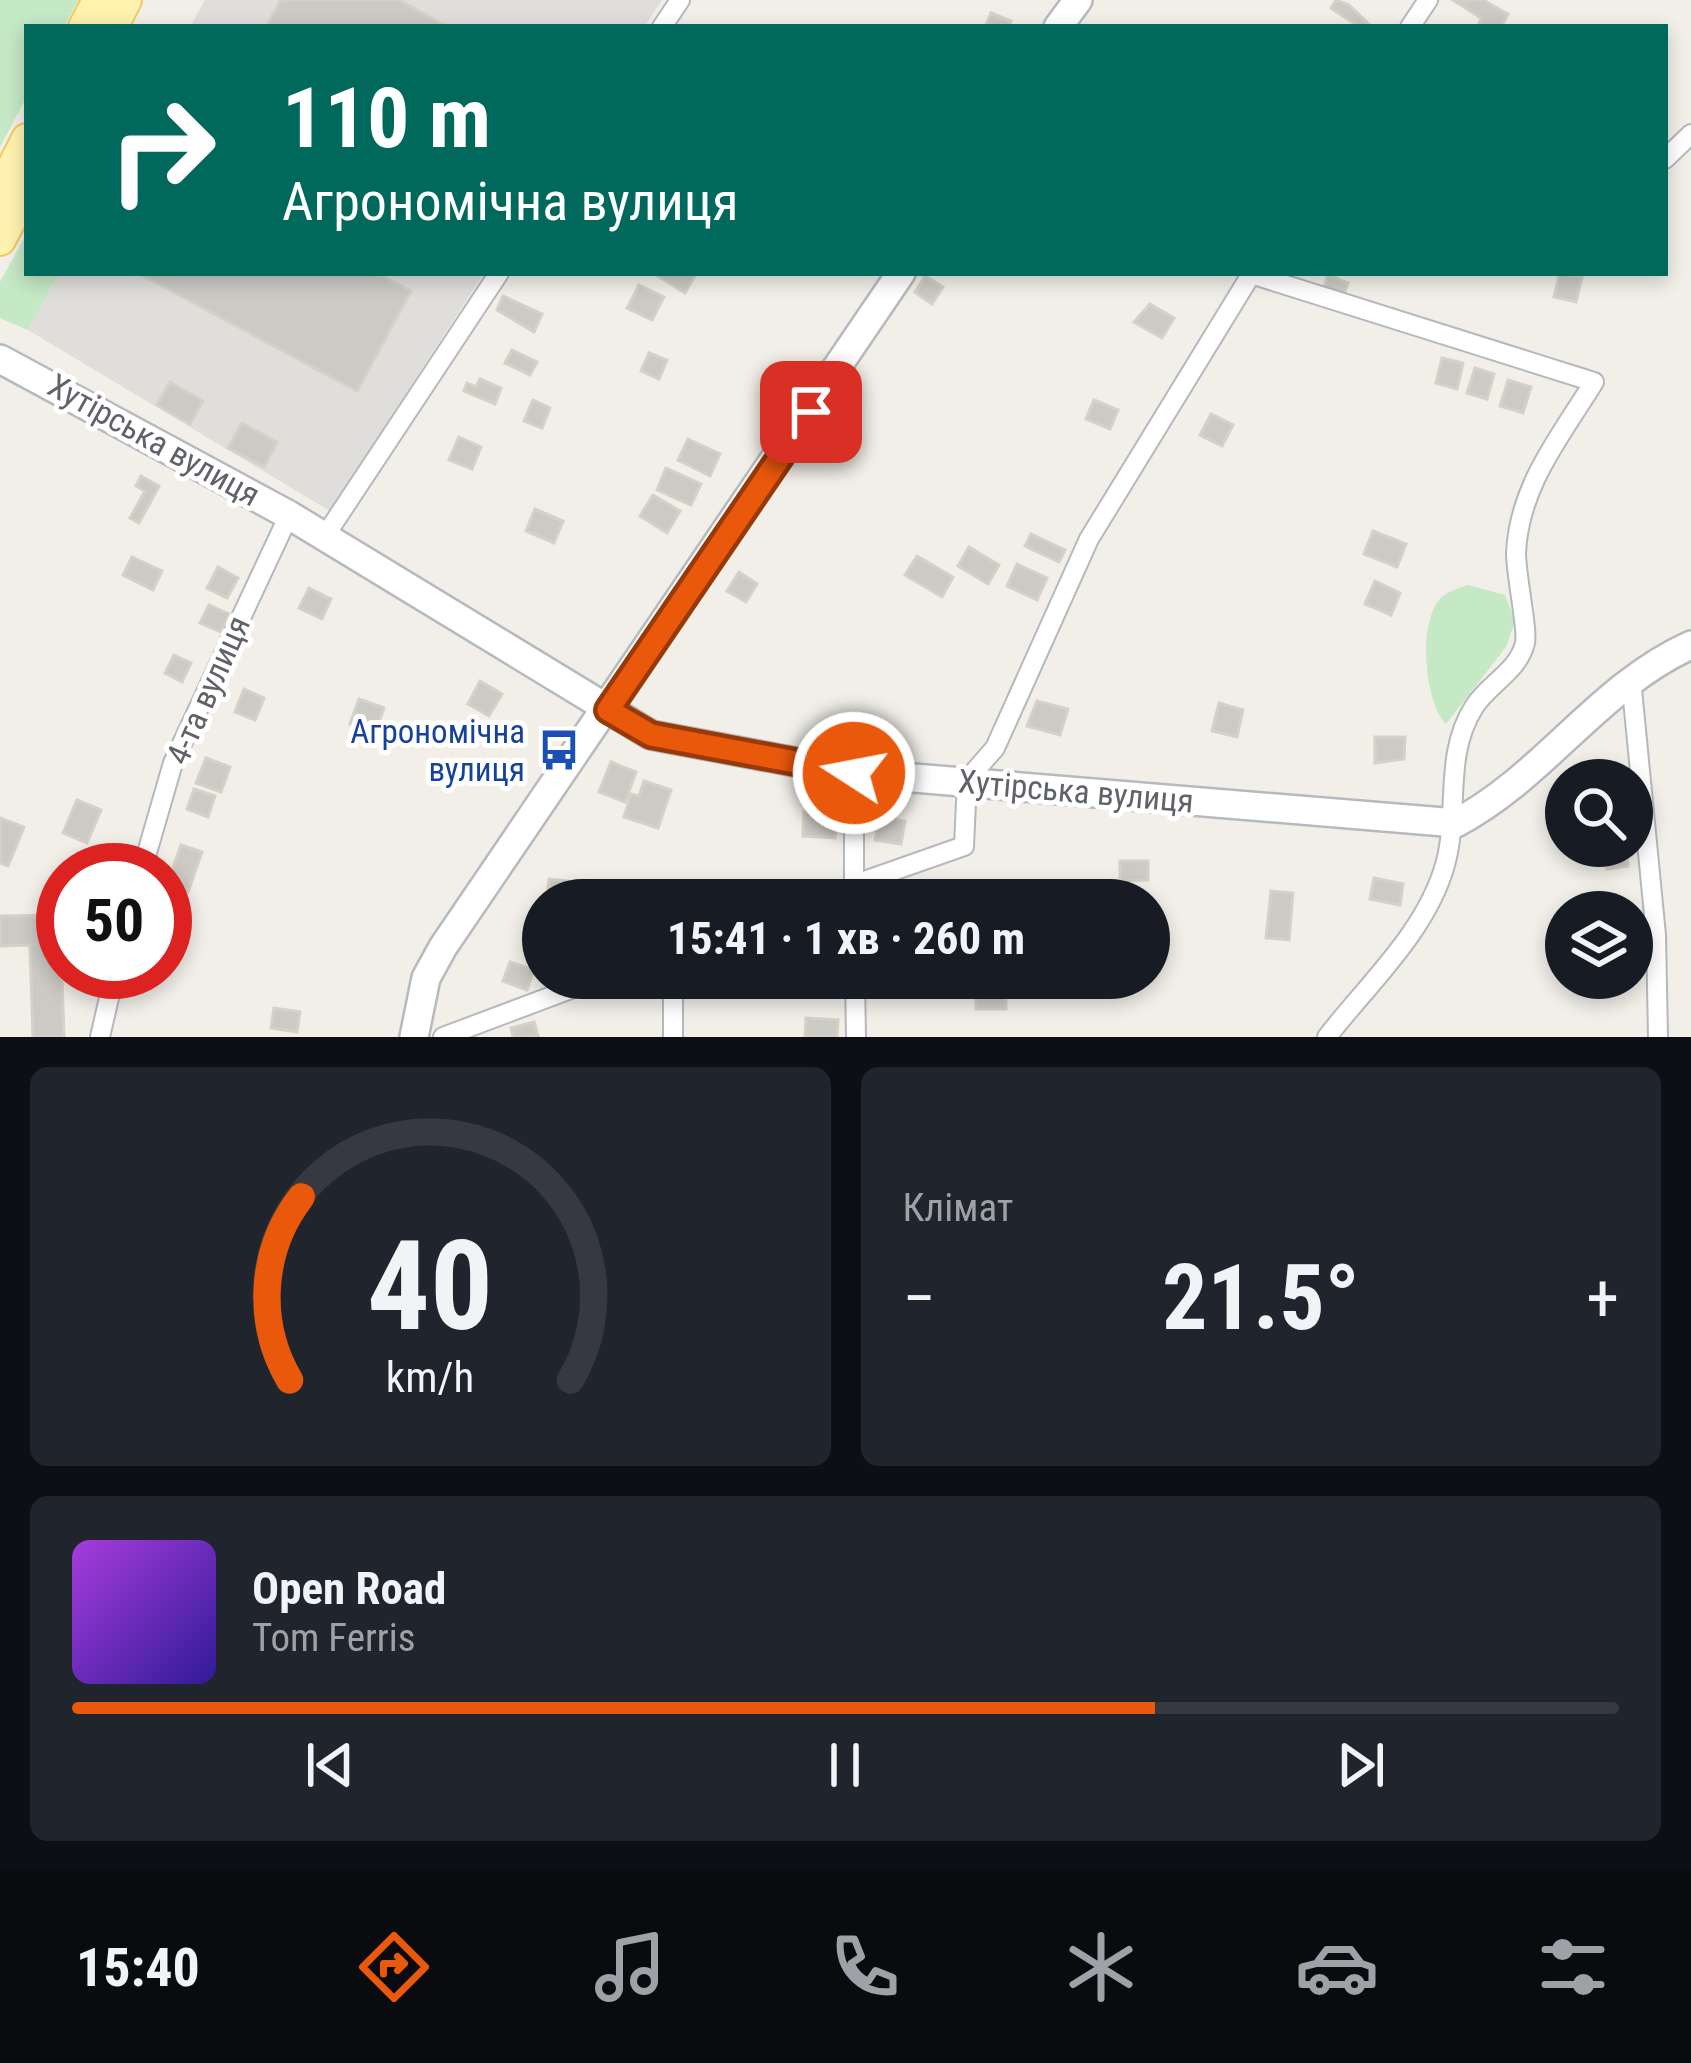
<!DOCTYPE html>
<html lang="uk">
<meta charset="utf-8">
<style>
body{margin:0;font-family:"Roboto Condensed",sans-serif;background:#20242c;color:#f1f3f6;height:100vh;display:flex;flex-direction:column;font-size:45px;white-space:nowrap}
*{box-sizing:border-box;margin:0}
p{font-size:39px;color:#9ea1a6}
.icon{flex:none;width:66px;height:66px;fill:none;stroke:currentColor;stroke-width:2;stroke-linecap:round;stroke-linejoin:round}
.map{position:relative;height:1037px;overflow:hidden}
.sheet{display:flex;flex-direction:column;gap:30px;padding:30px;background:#0d0f14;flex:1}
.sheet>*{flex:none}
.guide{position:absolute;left:24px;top:24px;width:1644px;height:252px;border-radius:0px;box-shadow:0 6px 18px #0003;background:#00695c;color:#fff;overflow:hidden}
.tools{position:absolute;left:1545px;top:759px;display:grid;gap:24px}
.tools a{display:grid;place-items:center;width:108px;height:108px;border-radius:50%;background:#171b24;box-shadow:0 6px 18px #0003;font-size:60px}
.speed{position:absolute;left:36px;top:843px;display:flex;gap:24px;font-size:60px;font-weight:700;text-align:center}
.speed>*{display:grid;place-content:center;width:156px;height:156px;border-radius:50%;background:#171b24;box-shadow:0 6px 18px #0003;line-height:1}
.speed .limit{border:18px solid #d22;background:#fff;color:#111}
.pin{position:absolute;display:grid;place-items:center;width:102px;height:102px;color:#fff;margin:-51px;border-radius:24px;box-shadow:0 6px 18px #0006}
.me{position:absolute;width:132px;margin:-66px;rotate:281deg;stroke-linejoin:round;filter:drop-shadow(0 0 9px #0008)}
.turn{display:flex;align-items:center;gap:42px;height:252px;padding:0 60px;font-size:54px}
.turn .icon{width:156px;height:156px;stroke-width:2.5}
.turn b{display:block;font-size:84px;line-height:102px}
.big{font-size:90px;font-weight:700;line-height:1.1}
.sheet .widget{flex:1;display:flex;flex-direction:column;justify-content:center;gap:18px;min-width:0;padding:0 42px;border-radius:18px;background:#20242c}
.sheet .dial{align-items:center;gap:0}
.dial svg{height:312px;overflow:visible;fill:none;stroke:#363941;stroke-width:7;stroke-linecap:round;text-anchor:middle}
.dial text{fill:#f1f3f6;stroke:none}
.song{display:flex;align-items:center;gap:36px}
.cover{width:144px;height:144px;border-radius:18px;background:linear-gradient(135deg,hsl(280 70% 55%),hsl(250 70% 35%))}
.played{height:12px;border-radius:6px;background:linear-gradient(90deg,#ea580c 70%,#363941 70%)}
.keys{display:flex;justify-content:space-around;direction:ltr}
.heat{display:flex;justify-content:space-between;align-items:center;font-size:66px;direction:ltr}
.sheet .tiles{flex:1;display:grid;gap:30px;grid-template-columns:1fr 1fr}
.widget:last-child{grid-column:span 2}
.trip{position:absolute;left:522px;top:879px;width:648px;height:120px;border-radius:60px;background:#171b24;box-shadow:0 6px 18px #0003;font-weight:700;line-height:120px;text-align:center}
.tab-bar{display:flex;height:192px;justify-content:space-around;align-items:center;background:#090b0e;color:#9ea1a6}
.tab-bar .icon{width:84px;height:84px}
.tab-bar .current{color:#ea580c}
.tab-bar b{font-size:54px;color:#f1f3f6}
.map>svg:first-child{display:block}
.industrial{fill:#e0deda}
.green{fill:#c5e8c5}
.building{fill:#cccac5;stroke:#d6d1c6;stroke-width:3}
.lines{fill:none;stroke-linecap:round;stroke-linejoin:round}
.street-casing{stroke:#b5b8bc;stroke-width:22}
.secondary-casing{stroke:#b6babf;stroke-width:32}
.primary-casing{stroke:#f2c960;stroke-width:34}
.street{stroke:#fff;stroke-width:18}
.secondary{stroke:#fff;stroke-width:27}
.primary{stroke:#fff2af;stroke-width:30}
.route-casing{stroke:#983908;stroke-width:30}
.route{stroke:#ea580c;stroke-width:21}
.labels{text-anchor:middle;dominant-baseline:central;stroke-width:10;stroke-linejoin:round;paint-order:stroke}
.street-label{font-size:33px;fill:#5f6368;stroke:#fff}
.transit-label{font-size:33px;fill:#164399;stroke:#fff;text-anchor:end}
</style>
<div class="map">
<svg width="1691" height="1037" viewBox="0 0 1691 1037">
<rect width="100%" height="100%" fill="#f1efe8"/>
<!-- industrial -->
<path class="industrial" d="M 205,0 L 662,0 L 644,27 L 190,27 Z
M 59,273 L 484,273 L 330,511 L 28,330 Z"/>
<!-- green -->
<path class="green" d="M 0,0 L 78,0 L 64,27 L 27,27 L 27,96 L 0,147 Z
M 27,233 L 27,273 L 59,273 L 28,330 L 0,318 L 0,282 Z
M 1468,585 L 1505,595 L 1515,621 L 1506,647 L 1446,724 C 1424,702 1417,619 1442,597 C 1448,591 1460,588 1468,585 Z"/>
<!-- building -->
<path class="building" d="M 281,0 L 399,0 L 448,27 L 266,27 Z
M 1336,0 L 1349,5 L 1372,27 L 1359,27 L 1331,8 Z
M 1453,0 L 1483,0 L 1508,14 L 1501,27 L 1478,27 L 1481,18 Z
M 991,13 L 1011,21 L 1009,27 L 985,27 Z
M 138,273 L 377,273 L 411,291 L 357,391 Z
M 653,273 L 694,273 L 696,274 L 685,293 Z
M 1560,273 L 1582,277 L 1576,302 L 1554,297 Z
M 1328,275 L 1348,283 L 1343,297 L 1323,290 Z
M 925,276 L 943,287 L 932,304 L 915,292 Z
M 639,285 L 664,297 L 652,320 L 627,308 Z
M 503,296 L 542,314 L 534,332 L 497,310 Z
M 1150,304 L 1174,318 L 1162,338 L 1134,322 Z
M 512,350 L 537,362 L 530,375 L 505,363 Z
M 649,353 L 667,360 L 659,379 L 641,371 Z
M 1442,358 L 1463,363 L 1457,389 L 1436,383 Z
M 1475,368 L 1494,374 L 1487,399 L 1467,393 Z
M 480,379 L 501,388 L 495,404 L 464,391 L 467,383 L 476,387 Z
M 1508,380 L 1531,387 L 1523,413 L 1500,406 Z
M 170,382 L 203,401 L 190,424 L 157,405 Z
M 533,400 L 550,408 L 542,428 L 524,421 Z
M 1094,400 L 1118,410 L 1110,429 L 1086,419 Z
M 1211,414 L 1233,425 L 1222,446 L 1200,435 Z
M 242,423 L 277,442 L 264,467 L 228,448 Z
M 459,437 L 481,447 L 472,469 L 449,460 Z
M 688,439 L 720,454 L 710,476 L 678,460 Z
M 666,468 L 701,484 L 691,505 L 657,490 Z
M 141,476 L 159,486 L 139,523 L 130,518 L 145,491 L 136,486 Z
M 653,495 L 680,511 L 667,533 L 640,516 Z
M 535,509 L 563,521 L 554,543 L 526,531 Z
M 1373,531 L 1406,544 L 1397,567 L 1364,554 Z
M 1031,534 L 1065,550 L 1059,562 L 1025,546 Z
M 969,547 L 999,565 L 988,584 L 958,566 Z
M 917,556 L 953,577 L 942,597 L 905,575 Z
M 132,557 L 162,571 L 153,590 L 123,575 Z
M 1017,564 L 1047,578 L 1037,600 L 1007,586 Z
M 218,567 L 238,578 L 227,598 L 207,588 Z
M 739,572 L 757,584 L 746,602 L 727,591 Z
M 1375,581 L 1400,593 L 1391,615 L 1365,604 Z
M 309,588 L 331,599 L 322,619 L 299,608 Z
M 209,605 L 229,614 L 221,632 L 200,623 Z
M 174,655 L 191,663 L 182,682 L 165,673 Z
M 480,681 L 502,694 L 489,716 L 468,704 Z
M 244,689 L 264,698 L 255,720 L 235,712 Z
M 359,699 L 384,708 L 375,734 L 350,724 Z
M 1037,701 L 1068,709 L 1060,735 L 1027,726 Z
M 1219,703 L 1243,710 L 1237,737 L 1212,731 Z
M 1375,737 L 1405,737 L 1404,759 L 1375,763 Z
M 206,758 L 230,767 L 221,792 L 196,783 Z
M 611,762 L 636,772 L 625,802 L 599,792 Z
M 644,781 L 671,790 L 658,828 L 624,817 L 631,794 L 639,796 Z
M 194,789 L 215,796 L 208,817 L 187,809 Z
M 77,800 L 101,810 L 87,843 L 63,833 Z
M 804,812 L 837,815 L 835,838 L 803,836 Z
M 879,817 L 905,821 L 901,844 L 875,840 Z
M 0,818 L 24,827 L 8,866 L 0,863 Z
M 181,845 L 202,852 L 188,892 L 167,885 Z
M 1604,846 L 1625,846 L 1628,866 L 1607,869 Z
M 1120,861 L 1148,861 L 1148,880 L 1120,881 Z
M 1374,878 L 1403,884 L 1400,905 L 1370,899 Z
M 549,879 L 568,881 L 566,900 L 547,900 Z
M 1271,891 L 1293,893 L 1289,940 L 1266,938 Z
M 60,915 L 64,1037 L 33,1037 L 30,945 L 0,946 L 0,916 Z
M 510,962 L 534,970 L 527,990 L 503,981 Z
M 976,982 L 1006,982 L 1006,1009 L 976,1009 Z
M 274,1008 L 300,1012 L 297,1032 L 271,1028 Z
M 806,1018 L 838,1020 L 837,1037 L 805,1037 Z
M 534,1022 L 538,1036 L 513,1037 L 511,1028 Z"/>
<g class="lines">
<!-- street casing -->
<g class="street-casing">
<path id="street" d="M 662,27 L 680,0
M 1410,27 L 1428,0
M 1665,159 L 1691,134
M 1251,274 L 1594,382 C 1560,437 1519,486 1516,553 C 1516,576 1528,629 1525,643 C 1518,672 1488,684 1474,707 C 1443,756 1460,812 1445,865 C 1426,932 1368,984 1327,1037
M 325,536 L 499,273
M 1631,679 L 1656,935 L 1658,1037
M 142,870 L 173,763 L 289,515
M 854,895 L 854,773
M 839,900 L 853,885 L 964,846 L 967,780 L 995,748 L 1089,539 L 1252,273
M 855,978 L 856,1037
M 100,1037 L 115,972
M 443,1037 L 600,978
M 673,1037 L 673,978"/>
</g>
<!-- secondary casing -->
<g class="secondary-casing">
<path id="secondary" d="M 1058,27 L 1078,0
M 0,359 L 289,515 L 651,735 L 854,773 L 1456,823 C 1544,777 1599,686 1691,645
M 414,1037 L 426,978 L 443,947 L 901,273"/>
</g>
<!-- primary casing -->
<g class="primary-casing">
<path id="primary" d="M 84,27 L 98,0
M 112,27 L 126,0
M 0,192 L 27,139
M 0,240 L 27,189"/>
</g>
<!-- street -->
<use href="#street" class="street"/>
<!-- secondary -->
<use href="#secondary" class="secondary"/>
<!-- primary -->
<use href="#primary" class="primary"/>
</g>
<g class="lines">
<!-- route casing -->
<g class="route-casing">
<path id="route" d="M 811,412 L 608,710 L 651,735 L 854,773"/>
</g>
<!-- route -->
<use href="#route" class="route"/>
</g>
<!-- icons -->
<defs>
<g id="bus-bare" transform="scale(3.24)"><path d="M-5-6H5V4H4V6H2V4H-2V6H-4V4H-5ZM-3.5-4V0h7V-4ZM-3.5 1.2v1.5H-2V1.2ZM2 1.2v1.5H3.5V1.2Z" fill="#1a4fb4" stroke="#fff" stroke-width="2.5" paint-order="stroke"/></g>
</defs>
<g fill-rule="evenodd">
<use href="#bus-bare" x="559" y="750"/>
</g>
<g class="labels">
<!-- street labels -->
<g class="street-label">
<text transform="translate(154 440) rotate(29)">Хутірська вулиця</text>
<text transform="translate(208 690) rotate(-66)">4-та вулиця</text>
<text transform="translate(1076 791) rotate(5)">Хутірська вулиця</text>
</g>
<!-- transit labels -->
<g class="transit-label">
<text x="525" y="731">Агрономічна<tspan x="525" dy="38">вулиця</tspan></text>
</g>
</g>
</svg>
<div class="tools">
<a><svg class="icon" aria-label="search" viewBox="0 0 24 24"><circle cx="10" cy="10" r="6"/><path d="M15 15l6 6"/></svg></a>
<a><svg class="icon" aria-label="layers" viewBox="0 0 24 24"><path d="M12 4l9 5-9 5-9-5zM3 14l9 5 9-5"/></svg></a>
</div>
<div class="speed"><div class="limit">50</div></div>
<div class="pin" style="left:811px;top:412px;background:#d93025"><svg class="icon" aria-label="arrive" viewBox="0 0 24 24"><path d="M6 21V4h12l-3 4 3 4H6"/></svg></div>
<svg class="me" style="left:854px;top:773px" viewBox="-20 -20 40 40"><circle r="17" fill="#ea580c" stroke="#fff" stroke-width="3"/><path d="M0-11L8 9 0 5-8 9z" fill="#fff"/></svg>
<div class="trip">15:41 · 1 хв · 260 m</div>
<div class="guide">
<div class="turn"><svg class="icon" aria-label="right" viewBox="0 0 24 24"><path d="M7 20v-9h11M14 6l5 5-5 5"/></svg><div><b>110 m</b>Агрономічна вулиця</div></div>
</div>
</div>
<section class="sheet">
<div class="tiles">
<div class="widget dial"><svg viewBox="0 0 100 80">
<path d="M14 69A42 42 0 1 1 86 69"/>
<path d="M14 69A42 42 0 0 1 17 22" stroke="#ea580c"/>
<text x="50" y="56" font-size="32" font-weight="700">40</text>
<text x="50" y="72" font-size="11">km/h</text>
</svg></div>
<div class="widget"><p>Клімат</p>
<div class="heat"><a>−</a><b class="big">21.5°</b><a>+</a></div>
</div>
<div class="widget">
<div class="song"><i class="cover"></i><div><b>Open Road</b><p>Tom Ferris</p></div></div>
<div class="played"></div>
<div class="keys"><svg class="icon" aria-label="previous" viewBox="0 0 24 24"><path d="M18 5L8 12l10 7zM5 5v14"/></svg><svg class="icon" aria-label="pause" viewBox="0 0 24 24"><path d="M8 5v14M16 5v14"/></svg><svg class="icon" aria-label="next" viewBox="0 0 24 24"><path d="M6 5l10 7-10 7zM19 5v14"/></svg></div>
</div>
</div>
</section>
<nav class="tab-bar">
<b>15:40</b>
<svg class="icon current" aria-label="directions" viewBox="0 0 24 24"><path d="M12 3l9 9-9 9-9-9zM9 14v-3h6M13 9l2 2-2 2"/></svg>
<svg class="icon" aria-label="music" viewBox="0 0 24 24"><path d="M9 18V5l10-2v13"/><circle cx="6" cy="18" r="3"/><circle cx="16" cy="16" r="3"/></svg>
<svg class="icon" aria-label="phone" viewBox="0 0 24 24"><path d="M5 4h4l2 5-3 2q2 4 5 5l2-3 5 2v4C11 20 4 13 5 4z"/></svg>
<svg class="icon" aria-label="climate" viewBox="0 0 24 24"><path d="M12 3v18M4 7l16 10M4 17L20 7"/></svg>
<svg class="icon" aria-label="car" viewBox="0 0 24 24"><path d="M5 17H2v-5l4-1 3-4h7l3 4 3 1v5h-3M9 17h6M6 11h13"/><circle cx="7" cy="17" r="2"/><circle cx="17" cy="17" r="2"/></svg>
<svg class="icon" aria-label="filters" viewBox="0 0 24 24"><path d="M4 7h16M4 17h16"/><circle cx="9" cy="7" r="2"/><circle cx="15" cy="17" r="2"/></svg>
</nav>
